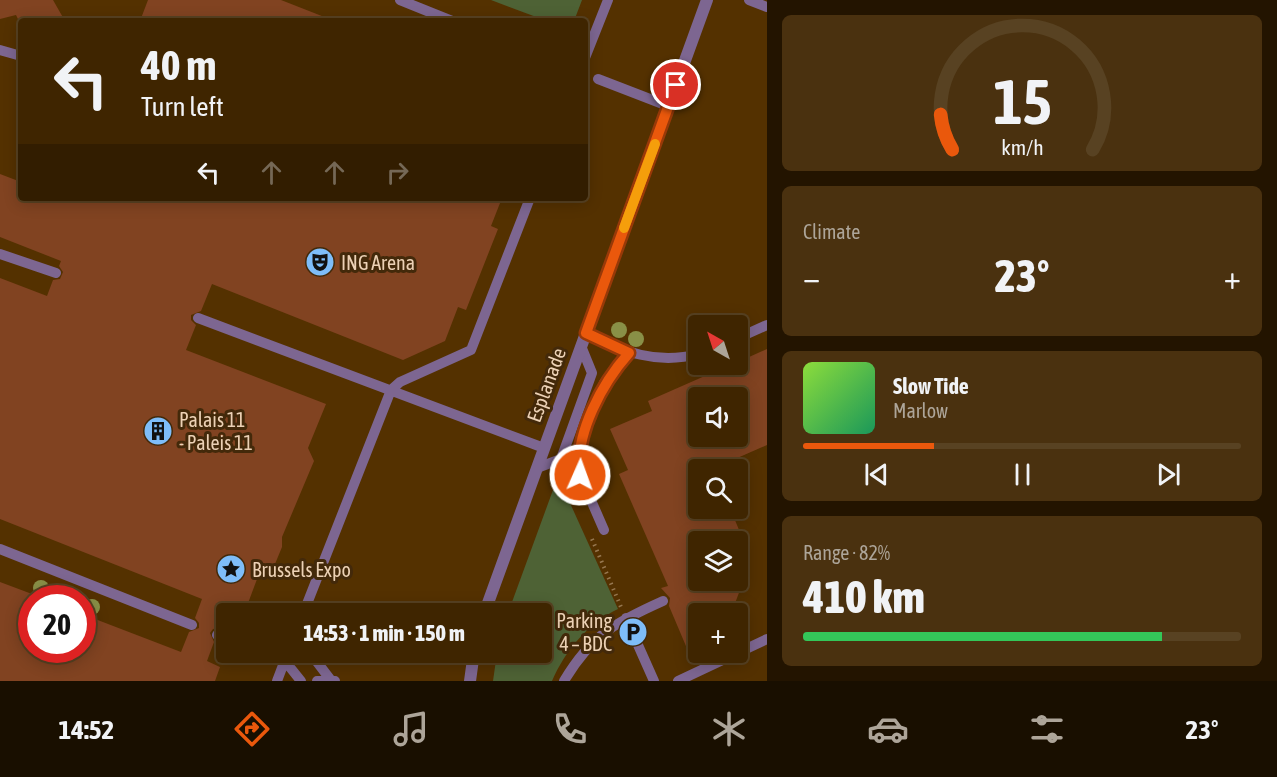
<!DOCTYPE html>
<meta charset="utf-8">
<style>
body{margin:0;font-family:"Asap Condensed",sans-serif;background:#4a310f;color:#f1f3f6;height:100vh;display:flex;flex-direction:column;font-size:22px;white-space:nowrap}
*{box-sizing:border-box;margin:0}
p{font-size:20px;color:#ada599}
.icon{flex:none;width:33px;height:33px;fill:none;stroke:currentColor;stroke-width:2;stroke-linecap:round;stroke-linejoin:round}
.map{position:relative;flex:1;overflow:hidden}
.side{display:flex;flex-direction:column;gap:15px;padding:15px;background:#231400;width:510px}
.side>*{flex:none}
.banner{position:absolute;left:18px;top:18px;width:570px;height:183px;border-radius:6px;box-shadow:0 3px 15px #0003,0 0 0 2px #584222;background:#3f2500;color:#f1f3f6;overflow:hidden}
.needle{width:39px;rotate:321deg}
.fabs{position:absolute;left:688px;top:315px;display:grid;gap:12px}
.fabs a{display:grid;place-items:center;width:60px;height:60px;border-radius:6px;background:#3f2500;box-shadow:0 3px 15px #0003,0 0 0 2px #584222;font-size:30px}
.speed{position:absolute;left:18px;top:585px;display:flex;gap:12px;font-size:30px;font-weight:700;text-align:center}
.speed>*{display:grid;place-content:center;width:78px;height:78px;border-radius:50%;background:#3f2500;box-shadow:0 3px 15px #0003,0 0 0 2px #584222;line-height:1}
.speed .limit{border:9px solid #d22;background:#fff;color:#111}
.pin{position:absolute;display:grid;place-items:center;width:51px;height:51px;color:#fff;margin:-26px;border:3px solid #fff;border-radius:50%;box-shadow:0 2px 6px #0007}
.me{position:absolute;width:66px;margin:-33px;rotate:2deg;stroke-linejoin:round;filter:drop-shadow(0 0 4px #0008)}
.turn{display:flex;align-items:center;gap:21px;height:126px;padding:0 24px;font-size:27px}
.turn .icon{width:78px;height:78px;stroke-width:2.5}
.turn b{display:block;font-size:42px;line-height:51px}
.lanes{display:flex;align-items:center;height:57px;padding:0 24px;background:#0003;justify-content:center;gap:30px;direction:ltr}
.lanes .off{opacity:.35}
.big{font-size:45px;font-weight:800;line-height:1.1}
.side .card{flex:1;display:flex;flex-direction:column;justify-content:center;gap:9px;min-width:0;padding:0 21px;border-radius:9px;background:#4a310f}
.side .dial{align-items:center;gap:0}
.dial svg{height:156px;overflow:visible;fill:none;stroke:#584222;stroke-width:7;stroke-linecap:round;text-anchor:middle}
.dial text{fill:#f1f3f6;stroke:none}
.song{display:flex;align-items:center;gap:18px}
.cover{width:72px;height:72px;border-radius:9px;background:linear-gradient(135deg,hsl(90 70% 55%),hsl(150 70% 35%))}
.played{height:6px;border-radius:3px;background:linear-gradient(90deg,#ea580c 30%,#584222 30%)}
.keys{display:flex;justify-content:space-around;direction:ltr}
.heat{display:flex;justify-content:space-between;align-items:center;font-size:33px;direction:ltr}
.charge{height:9px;border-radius:4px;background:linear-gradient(90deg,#34c759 82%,#584222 0)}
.trip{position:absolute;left:216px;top:603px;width:336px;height:60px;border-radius:6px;background:#3f2500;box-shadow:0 3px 15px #0003,0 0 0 2px #584222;font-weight:800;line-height:60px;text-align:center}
.tab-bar{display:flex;height:96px;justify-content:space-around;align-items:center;background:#190f00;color:#ada599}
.tab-bar .icon{width:42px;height:42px}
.tab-bar .selected{color:#ea580c}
.tab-bar b{font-size:27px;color:#f1f3f6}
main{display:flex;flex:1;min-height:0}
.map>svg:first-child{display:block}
.green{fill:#4e6235}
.building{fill:#814321;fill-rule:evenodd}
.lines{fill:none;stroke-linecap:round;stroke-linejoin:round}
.path{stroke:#96774f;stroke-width:4;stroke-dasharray:1.5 4.5;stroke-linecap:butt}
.service{stroke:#7d6691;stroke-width:10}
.tertiary{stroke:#7d6691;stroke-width:12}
.tree{fill:#899047}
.route-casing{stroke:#983908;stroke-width:15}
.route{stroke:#ea580c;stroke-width:10}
.slow{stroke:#f59e0b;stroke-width:10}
.labels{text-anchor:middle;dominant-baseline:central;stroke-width:6;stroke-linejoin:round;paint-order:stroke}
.poi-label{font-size:20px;fill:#ecd1b5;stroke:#43290a;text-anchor:start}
.street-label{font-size:20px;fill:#ecd1b5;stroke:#43290a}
</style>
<main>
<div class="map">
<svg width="767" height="681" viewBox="0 0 767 681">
<rect width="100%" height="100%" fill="#543100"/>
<!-- green -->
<path class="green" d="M 491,0 L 582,0 L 574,21 L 547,21 Z
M 553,490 L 565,492 L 618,609 C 588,623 565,651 552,681 L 493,681 L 497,653 L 542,652 L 542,614 L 508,613 Z"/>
<!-- building -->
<path class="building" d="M 0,0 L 53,0 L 65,21 L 19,21 L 16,15 L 0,19 Z
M 148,0 L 281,0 L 332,20 L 140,21 Z
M 0,174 L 21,182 L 21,198 L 502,198 L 491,226 L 498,229 L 466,310 L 458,307 L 445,341 L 403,360 L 212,284 L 201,311 L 191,315 L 191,320 L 196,325 L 186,350 L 326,404 L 308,448 L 314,461 L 282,537 L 282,547 L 275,564 L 260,571 L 244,614 L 227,608 L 220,628 L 213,629 L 210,633 L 214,642 L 207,661 L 220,667 L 215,681 L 0,681 L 0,582 L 32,594 L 32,650 L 82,650 L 82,614 L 181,652 L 189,632 L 199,628 L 199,623 L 195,618 L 202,599 L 0,519 L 0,278 L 47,296 L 53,280 L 60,279 L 63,272 L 59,266 L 61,261 L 0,237 Z
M 767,349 L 767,445 L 735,459 L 739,470 L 699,470 L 699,508 L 730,508 L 744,542 L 699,542 L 699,580 L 731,580 L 729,586 L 740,590 L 731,614 L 699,614 L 699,663 L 694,665 L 669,606 L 670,598 L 661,588 L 668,586 L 619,474 L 628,470 L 610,429 L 652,411 L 648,401 L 732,364 L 738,364 L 738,362 ZM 699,398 L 738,398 L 738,436 L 699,436 Z"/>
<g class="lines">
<!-- path -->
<path class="path" d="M 592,539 L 621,607"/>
<!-- service -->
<path class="service" d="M 400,0 L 452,21
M 749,0 L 767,7
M 0,50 L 21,56
M 585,58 L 608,0
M 598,79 L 668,106
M 0,254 L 56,273
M 198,318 L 544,448
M 586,333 C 624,352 656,365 699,354
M 738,338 L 767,325
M 537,468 L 561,459 L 592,373 L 581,346
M 604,530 L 580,475 L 580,447 L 604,383 L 629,353
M 0,549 L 192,625
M 303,614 L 391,390 L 400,382 L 471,350 L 530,198
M 626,618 L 654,681
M 217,635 L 226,639
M 262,652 L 285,661 L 314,658 L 330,679
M 285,661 L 301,681
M 277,681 L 288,652
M 317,681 L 335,681
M 564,681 C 591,635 616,622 663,601
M 678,681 L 767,639"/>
<!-- tertiary -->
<path class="tertiary" d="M 484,614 L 707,0
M 470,681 L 474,652"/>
</g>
<!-- trees -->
<g class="tree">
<circle cx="619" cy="330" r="8"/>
<circle cx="636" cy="339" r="8"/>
<circle cx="563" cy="485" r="8"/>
<circle cx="41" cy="588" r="8"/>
<circle cx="92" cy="607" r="8"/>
</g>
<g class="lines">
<!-- route casing -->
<g class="route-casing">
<path id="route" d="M 580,475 C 574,434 603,382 629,353 L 586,333 L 676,85"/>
</g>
<!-- route -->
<use href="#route" class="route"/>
<!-- slow -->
<path class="slow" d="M 624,228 L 655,144"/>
</g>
<!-- icons -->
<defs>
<g id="theatre-disc" transform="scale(1.5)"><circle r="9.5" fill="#7ebdf9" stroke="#43290a"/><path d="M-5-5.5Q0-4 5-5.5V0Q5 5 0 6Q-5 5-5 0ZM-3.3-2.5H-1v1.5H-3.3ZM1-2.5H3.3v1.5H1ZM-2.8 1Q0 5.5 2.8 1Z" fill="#111"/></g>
<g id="building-disc" transform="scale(1.5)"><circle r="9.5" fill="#7ebdf9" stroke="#43290a"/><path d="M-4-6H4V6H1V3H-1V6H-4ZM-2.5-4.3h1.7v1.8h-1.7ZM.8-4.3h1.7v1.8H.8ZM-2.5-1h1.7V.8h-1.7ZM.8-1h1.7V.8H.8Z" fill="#111"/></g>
<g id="sight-disc" transform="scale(1.5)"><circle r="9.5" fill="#7ebdf9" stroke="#43290a"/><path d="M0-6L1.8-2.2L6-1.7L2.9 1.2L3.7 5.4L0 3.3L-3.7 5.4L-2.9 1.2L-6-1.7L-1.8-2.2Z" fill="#111"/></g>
<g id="parking-disc" transform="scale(1.5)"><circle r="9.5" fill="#7ebdf9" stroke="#43290a"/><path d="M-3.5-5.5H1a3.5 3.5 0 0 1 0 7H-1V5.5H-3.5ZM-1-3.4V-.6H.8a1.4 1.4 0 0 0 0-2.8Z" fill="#111"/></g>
</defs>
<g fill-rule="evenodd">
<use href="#theatre-disc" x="320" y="262"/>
<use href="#building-disc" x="158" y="431"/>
<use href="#sight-disc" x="231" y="569"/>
<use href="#parking-disc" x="633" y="632"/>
</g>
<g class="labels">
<!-- poi labels -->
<g class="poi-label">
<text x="341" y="262">ING Arena</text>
<text x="179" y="419">Palais 11<tspan x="179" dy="23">- Paleis 11</tspan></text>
<text x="252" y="569">Brussels Expo</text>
<text x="612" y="620" text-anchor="end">Parking<tspan x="612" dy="23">4 – BDC</tspan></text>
</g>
<!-- street labels -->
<g class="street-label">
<text transform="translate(546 385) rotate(-70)">Esplanade</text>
</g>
</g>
</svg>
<div class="fabs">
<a><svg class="needle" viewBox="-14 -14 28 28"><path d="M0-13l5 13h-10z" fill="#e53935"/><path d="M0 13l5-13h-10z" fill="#ada599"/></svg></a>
<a><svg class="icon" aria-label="sound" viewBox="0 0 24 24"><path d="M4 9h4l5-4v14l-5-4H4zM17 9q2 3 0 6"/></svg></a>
<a><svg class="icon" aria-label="search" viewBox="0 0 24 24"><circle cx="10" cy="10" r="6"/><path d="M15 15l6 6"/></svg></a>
<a><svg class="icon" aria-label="layers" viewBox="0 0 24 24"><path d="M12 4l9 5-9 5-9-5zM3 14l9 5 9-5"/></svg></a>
<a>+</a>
</div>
<div class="speed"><div class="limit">20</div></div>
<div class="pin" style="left:676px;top:85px;background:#d93025"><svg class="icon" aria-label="arrive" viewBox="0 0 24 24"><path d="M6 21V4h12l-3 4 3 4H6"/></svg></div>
<svg class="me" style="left:580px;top:475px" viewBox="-20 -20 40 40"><circle r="17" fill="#ea580c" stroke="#fff" stroke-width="3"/><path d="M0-11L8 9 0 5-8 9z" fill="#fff"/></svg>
<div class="trip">14:53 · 1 min · 150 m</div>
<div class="banner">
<div class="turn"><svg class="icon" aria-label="left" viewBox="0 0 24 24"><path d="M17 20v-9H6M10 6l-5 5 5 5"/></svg><div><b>40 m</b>Turn left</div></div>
<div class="lanes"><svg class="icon" aria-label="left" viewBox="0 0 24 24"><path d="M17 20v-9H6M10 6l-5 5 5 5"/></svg><svg class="icon off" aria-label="ahead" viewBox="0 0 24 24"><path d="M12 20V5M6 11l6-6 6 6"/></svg><svg class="icon off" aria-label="ahead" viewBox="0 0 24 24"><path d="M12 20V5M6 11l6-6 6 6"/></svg><svg class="icon off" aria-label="right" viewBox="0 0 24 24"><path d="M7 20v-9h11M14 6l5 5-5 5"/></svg></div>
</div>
</div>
<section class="side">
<div class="card dial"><svg viewBox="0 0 100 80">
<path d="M14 69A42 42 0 1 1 86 69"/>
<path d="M14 69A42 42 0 0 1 8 51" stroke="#ea580c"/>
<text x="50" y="56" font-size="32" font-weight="700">15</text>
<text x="50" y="72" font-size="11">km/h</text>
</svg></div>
<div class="card"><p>Climate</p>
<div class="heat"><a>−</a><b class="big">23°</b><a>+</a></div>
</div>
<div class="card">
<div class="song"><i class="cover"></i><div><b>Slow Tide</b><p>Marlow</p></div></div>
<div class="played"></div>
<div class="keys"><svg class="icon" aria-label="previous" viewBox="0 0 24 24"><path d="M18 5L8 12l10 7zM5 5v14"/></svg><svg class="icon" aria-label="pause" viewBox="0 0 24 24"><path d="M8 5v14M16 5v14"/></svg><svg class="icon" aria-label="next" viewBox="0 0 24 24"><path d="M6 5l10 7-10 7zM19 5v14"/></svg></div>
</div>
<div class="card"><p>Range · 82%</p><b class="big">410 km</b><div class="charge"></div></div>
</section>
</main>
<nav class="tab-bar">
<b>14:52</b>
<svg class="icon selected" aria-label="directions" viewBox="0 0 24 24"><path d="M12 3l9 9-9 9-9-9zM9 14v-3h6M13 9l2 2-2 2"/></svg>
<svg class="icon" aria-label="music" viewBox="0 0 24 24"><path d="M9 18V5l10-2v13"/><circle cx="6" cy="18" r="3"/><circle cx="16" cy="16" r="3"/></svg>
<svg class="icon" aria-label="phone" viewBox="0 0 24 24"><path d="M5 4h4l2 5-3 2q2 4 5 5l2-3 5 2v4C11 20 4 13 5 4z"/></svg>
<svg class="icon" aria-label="climate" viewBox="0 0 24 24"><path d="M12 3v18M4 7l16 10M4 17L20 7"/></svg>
<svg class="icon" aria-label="car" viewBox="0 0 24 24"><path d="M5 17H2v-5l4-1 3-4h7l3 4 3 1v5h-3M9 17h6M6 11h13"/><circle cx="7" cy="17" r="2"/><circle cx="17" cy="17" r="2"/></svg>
<svg class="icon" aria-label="filters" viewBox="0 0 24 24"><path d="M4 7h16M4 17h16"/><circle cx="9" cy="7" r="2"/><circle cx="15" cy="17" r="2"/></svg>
<b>23°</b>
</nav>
